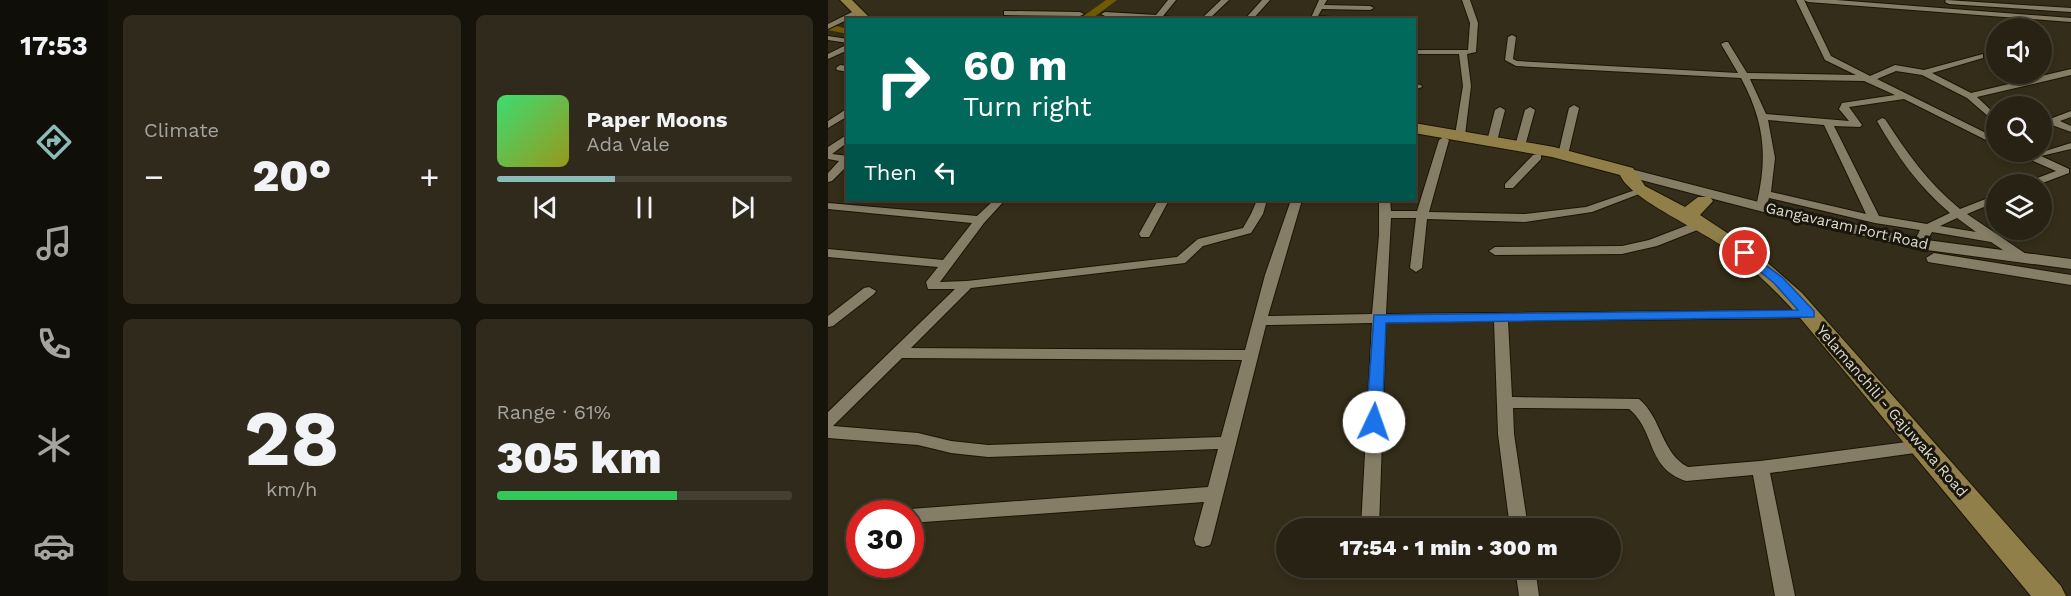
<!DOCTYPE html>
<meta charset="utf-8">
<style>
body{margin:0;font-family:"Work Sans",sans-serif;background:#2f2a1c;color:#f1f3f6;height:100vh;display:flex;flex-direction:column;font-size:22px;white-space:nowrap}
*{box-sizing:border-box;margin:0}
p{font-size:20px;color:#a4a4a0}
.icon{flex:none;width:33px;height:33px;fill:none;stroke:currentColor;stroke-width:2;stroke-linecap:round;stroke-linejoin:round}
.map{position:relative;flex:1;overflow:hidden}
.sheet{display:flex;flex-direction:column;gap:15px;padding:15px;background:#15130a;width:720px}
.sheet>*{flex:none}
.hud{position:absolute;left:18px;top:18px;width:570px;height:183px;border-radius:0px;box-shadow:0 3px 9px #0003,0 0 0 2px #433f33;background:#00695c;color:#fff;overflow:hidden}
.controls{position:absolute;left:1158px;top:18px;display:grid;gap:12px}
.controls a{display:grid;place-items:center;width:66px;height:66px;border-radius:50%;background:#272213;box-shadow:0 3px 9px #0003,0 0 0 2px #433f33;font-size:30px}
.speed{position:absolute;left:18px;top:500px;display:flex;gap:12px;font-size:30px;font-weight:700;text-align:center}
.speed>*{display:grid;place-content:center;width:78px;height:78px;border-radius:50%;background:#272213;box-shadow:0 3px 9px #0003,0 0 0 2px #433f33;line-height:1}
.speed .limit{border:9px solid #d22;background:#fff;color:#111}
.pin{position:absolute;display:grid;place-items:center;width:51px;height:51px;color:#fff;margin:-26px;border:3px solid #fff;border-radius:50%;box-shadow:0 2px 6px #0007}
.me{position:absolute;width:66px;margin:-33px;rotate:3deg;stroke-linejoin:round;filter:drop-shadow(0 0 4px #0008)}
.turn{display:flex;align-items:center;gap:21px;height:126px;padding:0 18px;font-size:27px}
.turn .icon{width:78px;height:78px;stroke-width:2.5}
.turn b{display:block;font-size:42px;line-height:51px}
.then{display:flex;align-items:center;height:57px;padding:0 18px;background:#0003;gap:12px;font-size:22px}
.big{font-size:45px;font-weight:800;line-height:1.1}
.sheet .widget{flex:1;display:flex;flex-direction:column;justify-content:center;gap:9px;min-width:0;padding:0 21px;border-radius:9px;background:#2f2a1c}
.sheet .dial{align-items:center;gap:0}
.dial b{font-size:78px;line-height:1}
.song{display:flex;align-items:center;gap:18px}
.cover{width:72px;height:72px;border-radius:9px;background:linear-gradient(135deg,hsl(140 70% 55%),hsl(60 70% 35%))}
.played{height:6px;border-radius:3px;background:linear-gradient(90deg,#8bbbb9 40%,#433f33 40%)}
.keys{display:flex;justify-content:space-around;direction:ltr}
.heat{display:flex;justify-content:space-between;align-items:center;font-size:33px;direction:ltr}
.charge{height:9px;border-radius:4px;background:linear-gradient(90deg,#34c759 61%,#433f33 0)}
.sheet .tiles{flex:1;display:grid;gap:15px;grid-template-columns:repeat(2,1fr)}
.trip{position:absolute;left:448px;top:518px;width:345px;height:60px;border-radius:30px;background:#272213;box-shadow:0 3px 9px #0003,0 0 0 2px #433f33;font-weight:800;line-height:60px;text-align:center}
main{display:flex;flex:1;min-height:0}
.tab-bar{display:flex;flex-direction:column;width:108px;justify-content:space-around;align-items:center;background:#100e08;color:#a4a4a0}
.tab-bar .icon{width:42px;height:42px}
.tab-bar .on{color:#8bbbb9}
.tab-bar b{font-size:27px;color:#f1f3f6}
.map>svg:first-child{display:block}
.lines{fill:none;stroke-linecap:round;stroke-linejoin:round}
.canal{fill:#705a04;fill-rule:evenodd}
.street-casing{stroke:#1c1503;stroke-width:2}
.secondary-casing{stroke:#1c1503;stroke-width:2}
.primary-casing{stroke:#1c1503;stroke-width:2}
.street{fill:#857d66;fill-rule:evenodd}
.secondary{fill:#857d66;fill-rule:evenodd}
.primary{fill:#907f49;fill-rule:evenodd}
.route{fill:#1a73e8;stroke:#114b97;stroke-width:1.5}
.labels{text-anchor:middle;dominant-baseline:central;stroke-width:6;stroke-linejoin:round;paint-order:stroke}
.street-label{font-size:15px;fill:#dedacd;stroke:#19160d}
</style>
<main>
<nav class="tab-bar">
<b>17:53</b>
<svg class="icon on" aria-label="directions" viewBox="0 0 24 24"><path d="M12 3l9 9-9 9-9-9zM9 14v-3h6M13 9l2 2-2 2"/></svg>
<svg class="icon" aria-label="music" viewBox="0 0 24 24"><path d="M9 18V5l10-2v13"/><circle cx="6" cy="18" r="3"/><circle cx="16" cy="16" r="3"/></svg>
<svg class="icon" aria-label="phone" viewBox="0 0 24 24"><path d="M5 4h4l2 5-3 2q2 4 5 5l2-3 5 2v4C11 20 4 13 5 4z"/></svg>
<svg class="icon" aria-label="climate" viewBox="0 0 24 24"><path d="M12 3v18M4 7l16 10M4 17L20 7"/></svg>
<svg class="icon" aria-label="car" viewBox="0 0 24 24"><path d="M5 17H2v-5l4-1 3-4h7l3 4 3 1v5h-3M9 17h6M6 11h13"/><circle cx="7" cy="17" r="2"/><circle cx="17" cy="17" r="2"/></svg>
</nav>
<section class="sheet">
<div class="tiles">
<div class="widget"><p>Climate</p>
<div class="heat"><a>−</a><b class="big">20°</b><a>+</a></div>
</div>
<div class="widget">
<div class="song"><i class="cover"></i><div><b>Paper Moons</b><p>Ada Vale</p></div></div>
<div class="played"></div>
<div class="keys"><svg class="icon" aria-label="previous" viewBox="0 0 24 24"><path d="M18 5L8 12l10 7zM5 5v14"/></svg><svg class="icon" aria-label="pause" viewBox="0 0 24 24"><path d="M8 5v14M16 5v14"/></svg><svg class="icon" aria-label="next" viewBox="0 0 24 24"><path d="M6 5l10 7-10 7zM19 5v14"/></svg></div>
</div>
<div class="widget dial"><b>28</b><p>km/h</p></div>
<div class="widget"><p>Range · 61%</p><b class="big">305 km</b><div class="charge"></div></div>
</div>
</section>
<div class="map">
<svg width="1243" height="596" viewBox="0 0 1243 596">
<rect width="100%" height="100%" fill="#342d19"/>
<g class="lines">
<!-- canal -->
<path class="canal" d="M 278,0 L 289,0 L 262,20 L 250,20 Z
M 0,24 L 20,29 L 20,34 L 0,30 Z"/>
<!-- street casing -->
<g class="street-casing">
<path id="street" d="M 340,0 L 348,0 L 335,16 L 368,20 L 277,16 L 273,14 L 277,12 L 328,15 Z
M 393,0 L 401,0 L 380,20 L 372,20 Z
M 434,0 L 442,0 L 424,20 L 416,20 Z
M 491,0 L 499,0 L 496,5 L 542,6 L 546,8 L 542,10 L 494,9 L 490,16 L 550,20 L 482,20 Z
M 634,0 L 642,0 L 650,23 L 648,52 L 639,54 L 643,86 L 637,135 L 632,138 L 627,135 L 635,86 L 631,54 L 586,54 L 586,50 L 640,50 L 642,23 Z
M 968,0 L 976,0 L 1003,56 L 1042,76 L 1067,65 L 1096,70 L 1155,54 L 1155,58 L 1104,73 L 1143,93 L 1243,69 L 1243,75 L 1149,97 L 1168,115 L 1168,123 L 1139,98 L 1094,75 L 1068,71 L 1049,79 L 1168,138 L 1168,145 L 1076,99 L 1021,107 L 1034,125 L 1032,127 L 1006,126 L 1051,216 L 1099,224 L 1122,213 C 1091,187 1069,156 1049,121 L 1054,118 L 1057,119 C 1079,153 1100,183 1132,209 L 1168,195 L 1168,202 L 1139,214 L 1201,256 L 1203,259 L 1201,262 L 1193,262 L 1163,242 L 1104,232 L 1095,247 L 1091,248 L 1085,244 L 1092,230 L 1047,223 L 941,198 L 939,204 L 931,204 L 929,202 C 940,155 936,121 913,78 L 688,66 L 677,60 L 680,37 L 684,35 L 688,37 L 685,59 L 689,61 L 910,73 L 893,44 L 897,42 L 900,42 L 919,73 L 1028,75 L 997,60 ZM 922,79 L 1036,81 L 1067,95 L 1014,103 L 1011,109 L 1021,121 L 938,114 ZM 940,120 L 996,125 L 1038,214 L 943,192 L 947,158 ZM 1129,218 L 1148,232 L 1112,226 Z
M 976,0 L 1008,0 L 1243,18 L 1243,22 L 980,2 Z
M 1118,0 L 1243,8 L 1243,12 L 1121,4 L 1117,2 Z
M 26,11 L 33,13 L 0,29 L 0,24 Z
M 179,11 L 252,12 L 256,14 L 252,16 L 176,15 L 176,11 Z
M 0,36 L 20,39 L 20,43 L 0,40 Z
M 20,44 L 20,50 L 0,59 L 0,54 Z
M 12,65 L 20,66 L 20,72 L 9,70 L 8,68 Z
M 586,84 L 593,85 L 594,87 L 586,90 Z
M 746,105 L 751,108 L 740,155 L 735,158 L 730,155 L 741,108 Z
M 672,107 L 677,110 L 669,141 L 668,143 L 660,143 L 659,141 L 667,110 Z
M 702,107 L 707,110 L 697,146 L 696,148 L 688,148 L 687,146 L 697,110 Z
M 20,108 L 20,116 L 0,128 L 0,121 Z
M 1243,111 L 1243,117 L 1232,121 L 1243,126 L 1243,132 L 1224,125 L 1214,128 L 1214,122 Z
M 20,134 L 20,142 L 4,154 L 20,156 L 20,165 L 4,181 L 0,182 L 0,173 L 11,161 L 0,159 L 0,147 Z
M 616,137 L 621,140 L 601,212 L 697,214 L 758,207 L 813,188 L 819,191 L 764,212 L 697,222 L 599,219 L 594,268 L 588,272 L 582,268 L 588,218 L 563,218 L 558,314 L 981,310 L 988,314 L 981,318 L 680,321 L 684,397 L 811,399 C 834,418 833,453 860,467 L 932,461 L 1094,440 L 1100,442 L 1102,446 L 1100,450 L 1094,452 L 942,473 L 967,596 L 947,596 L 925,475 L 858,481 C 818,468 828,431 801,409 L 685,408 L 686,434 L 700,528 L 682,528 L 670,434 L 666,321 L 558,322 L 551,528 L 533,528 L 544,323 L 438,325 L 384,539 L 382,545 L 375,547 L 368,545 L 366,539 L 376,502 L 82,523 L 82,513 L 74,513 L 82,509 L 380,487 L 390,449 L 160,457 L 123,453 L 90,445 L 0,438 L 0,412 L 127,289 L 100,289 L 98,282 L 110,267 L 0,257 L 0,249 L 115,260 L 144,223 L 0,209 L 0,203 L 149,216 L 166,200 L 177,200 L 156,223 L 112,282 L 139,281 L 349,257 L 370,239 L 415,228 L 423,214 L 429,200 L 439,200 L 435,214 L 423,233 L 375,246 L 357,263 L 143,288 L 83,348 L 417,350 L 437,275 L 463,200 L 474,200 L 440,316 L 544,314 L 551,235 L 551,200 L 562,200 L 563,211 L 589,211 L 611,140 ZM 74,358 L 414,360 L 393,437 L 160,445 L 123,441 L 90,433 L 5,426 Z
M 1243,143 L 1243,149 L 1213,156 L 1241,169 L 1241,173 L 1212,184 L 1198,184 L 1199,182 L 1228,171 L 1198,158 L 1194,152 L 1214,152 Z
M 709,154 L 713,155 L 713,159 L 685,188 L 677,188 L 677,184 L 705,155 Z
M 330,200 L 341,200 L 321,237 L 313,237 L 311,234 Z
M 873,220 L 877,221 L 879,224 L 877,227 L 829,246 L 794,254 L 667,255 L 661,251 L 667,247 L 794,246 L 821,240 Z
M 41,287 L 48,291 L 46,294 L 5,326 L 0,327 L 0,316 L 36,288 Z
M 687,567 L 707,567 L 711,596 L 691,596 Z"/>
</g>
<!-- secondary casing -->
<g class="secondary-casing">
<path id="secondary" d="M 799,168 L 954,208 L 1091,239 L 1243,259 L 1243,269 L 1091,249 L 947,215 L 794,175 L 792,172 Z
M 1106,253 L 1243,275 L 1243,285 L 1100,262 L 1098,258 Z"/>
</g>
<!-- primary casing -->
<g class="primary-casing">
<path id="primary" d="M 12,0 L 24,0 L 44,20 L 32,20 Z
M 586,123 L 726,147 L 805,168 L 817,186 L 857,207 L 870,197 L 882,197 L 885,201 L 872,215 L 925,250 L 974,293 L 1233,586 L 1238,596 L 1203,596 L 973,319 C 950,292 924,268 896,247 C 871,229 802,199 792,175 L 724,157 L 586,133 Z"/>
</g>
<!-- street -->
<use href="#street" class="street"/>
<!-- secondary -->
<use href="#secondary" class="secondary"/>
<!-- primary -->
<use href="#primary" class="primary"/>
</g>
<!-- route -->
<path class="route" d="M 917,250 L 955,278 L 986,311 L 986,317 L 558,323 L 554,422 L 546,427 L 538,422 L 546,315 L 970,310 L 946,283 L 913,256 L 913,251 Z"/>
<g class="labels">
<!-- street labels -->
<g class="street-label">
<text transform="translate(1019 226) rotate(13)">Gangavaram Port Road</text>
<text transform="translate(1064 411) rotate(49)">Yelamanchili - Gajuwaka Road</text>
</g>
</g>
</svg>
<div class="controls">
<a><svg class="icon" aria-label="sound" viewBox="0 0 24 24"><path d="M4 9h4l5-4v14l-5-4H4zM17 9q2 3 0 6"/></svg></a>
<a><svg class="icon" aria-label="search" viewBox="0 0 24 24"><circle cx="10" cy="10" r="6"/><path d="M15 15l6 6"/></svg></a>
<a><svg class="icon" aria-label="layers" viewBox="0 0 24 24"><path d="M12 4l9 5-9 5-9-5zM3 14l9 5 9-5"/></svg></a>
</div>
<div class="speed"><div class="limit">30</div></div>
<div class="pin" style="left:917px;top:253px;background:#d93025"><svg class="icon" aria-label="arrive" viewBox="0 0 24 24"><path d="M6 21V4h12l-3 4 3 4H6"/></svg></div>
<svg class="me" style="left:546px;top:422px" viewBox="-20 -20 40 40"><circle r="19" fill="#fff"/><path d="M0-13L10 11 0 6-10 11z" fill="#1a73e8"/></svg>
<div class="trip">17:54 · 1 min · 300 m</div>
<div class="hud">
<div class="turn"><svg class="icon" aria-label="right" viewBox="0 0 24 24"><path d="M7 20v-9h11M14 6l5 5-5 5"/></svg><div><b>60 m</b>Turn right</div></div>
<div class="then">Then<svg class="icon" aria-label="left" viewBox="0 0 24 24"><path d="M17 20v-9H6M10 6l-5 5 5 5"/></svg></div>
</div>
</div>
</main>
